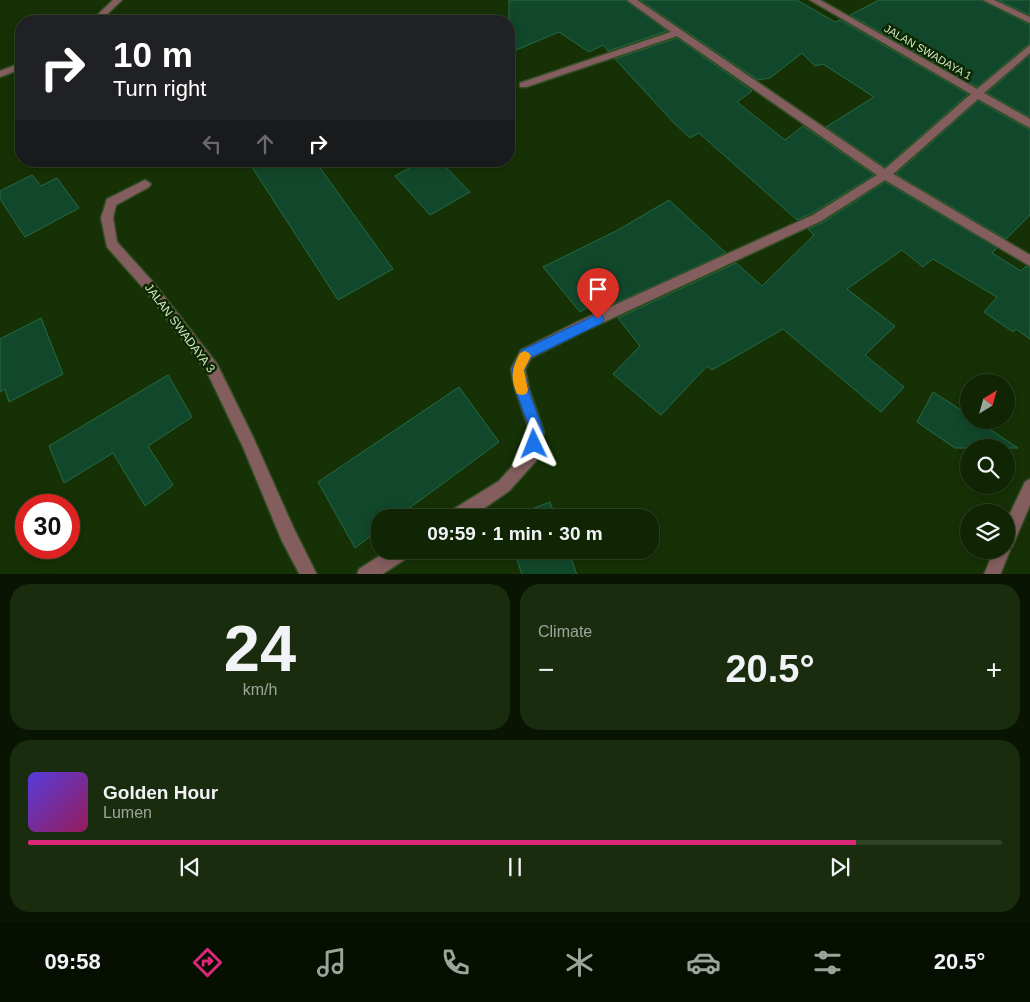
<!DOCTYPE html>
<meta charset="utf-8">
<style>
body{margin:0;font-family:Arial,sans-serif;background:#192d0e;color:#f1f3f6;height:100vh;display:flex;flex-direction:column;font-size:19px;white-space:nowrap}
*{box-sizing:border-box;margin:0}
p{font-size:16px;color:#9ca59a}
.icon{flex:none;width:28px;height:28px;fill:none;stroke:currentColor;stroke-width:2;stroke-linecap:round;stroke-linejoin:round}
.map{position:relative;height:574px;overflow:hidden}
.panel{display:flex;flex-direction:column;gap:10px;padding:10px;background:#091402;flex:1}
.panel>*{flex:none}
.banner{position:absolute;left:15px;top:15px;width:500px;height:152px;border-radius:20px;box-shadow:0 2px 8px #0003,0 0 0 1px #304226;background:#202124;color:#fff;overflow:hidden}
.needle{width:32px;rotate:37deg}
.controls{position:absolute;left:960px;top:374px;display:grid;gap:10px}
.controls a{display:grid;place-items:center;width:55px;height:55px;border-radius:50%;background:#102504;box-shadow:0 2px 8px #0003,0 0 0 1px #304226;font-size:25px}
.speed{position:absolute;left:15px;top:494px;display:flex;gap:10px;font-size:25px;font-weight:700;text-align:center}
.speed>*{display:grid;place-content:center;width:65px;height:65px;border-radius:50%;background:#102504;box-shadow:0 2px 8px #0003,0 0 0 1px #304226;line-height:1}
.speed .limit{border:8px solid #d22;background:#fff;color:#111}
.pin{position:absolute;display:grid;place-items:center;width:42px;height:42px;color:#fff;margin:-51px -21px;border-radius:50% 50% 50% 0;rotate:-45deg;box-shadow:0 0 5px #0007}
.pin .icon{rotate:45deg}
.me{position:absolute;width:55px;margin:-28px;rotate:358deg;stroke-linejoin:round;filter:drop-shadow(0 0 4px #0008)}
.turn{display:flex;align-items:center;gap:18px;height:105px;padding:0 15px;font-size:22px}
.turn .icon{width:65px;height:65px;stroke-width:2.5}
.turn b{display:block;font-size:35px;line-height:42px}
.lanes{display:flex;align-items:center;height:48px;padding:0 15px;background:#0003;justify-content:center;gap:25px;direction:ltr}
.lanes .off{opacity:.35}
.big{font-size:38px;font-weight:700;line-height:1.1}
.panel .widget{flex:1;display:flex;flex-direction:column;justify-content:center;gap:8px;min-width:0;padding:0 18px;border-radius:20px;background:#192d0e}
.panel .dial{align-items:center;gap:0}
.dial b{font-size:65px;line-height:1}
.song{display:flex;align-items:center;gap:15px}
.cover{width:60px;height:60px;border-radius:8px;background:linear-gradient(135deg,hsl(250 70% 55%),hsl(330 70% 35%))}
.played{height:5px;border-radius:2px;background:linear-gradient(90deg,#db2777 85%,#304226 85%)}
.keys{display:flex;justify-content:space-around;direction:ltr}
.heat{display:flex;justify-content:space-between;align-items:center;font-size:28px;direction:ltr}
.panel .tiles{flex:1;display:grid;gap:10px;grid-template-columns:1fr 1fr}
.widget:last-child{grid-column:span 2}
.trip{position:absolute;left:371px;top:509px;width:288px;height:50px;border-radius:20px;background:#102504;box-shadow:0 2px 8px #0003,0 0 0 1px #304226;font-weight:700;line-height:50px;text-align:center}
.tabs{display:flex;height:80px;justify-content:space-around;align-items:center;background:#060f02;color:#9ca59a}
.tabs .icon{width:35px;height:35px}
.tabs .selected{color:#db2777}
.tabs b{font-size:22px;color:#f1f3f6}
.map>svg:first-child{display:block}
.building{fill:#11472b;stroke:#266b45}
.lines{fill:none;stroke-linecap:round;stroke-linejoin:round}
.minor-casing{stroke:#344e25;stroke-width:3}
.minor{fill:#845e5f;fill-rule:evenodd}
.route{fill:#1a73e8;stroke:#114b97}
.slow{fill:#f59e0b}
.labels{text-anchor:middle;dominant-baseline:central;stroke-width:5;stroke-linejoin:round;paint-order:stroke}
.far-street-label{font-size:11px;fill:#d3e8ca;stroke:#0c2700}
.street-label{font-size:12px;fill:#d3e8ca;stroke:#0c2700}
</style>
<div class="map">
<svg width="1030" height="575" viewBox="0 0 1030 575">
<rect width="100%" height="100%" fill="#163106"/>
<!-- building -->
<path class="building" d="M 509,0 L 625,0 L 667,31 L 608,51 L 603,45 L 589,52 L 559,32 L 509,53 Z
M 640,0 L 797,0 L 835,22 L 840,20 L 968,94 L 885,167 L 826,127 L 874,97 L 823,64 L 815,66 L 802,53 L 770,78 L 758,80 Z
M 879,0 L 981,0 L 1030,25 L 1030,43 L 977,87 L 850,15 Z
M 998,0 L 1030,0 L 1030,15 Z
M 677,38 L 752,91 L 737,102 L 785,140 L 803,126 L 874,175 L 812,213 L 797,220 L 699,133 L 690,138 L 674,123 L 615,59 Z
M 1030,55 L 1030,117 L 987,93 Z
M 978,101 L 1030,130 L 1030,215 L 1006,239 L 896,174 Z
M 248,161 L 315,161 L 393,269 L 338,300 Z
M 422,161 L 440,161 L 470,192 L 430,215 L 395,176 Z
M 32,175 L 41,186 L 57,178 L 79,208 L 25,237 L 0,199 L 0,191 Z
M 885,182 L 997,248 L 992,253 L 1021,271 L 1026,266 L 1030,268 L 1030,339 L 1016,329 L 1013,332 L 984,312 L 997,297 L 933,259 L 923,267 L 902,250 L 847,289 L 895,326 L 865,355 L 904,387 L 881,412 L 783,329 L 712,370 L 707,366 L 661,415 L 613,374 L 640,346 L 618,318 L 736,263 L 762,286 L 814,235 L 808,229 L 822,223 Z
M 669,200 L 726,253 L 609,306 L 603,298 L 580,312 L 543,267 L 618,230 Z
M 41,318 L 63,374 L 9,402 L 5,389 L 0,392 L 0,339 Z
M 168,375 L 192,417 L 148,446 L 173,485 L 145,506 L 113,453 L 64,483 L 49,446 Z
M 459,387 L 499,442 L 396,518 L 380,518 L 380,529 L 355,548 L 318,482 Z
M 933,392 L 969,415 L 969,420 L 976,420 L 1018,448 L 955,448 L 917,422 Z
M 550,502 L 556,518 L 508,518 Z
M 514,550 L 568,550 L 577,575 L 522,575 Z"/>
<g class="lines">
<!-- minor casing -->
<g class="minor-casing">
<path id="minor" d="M 113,0 L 122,0 L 100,21 L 91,21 Z
M 627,0 L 637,0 L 885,169 L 971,94 L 810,0 L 820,0 L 977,89 L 1030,45 L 1030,53 L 984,93 L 1030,119 L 1030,128 L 978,99 L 893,174 L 1030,255 L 1030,266 L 885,180 L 821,221 L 587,330 L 531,358 L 525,369 L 529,389 L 544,432 L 536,461 L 509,491 L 470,518 L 447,518 L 449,512 L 499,481 L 525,452 L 530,432 L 515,389 L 511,369 L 521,350 L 577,322 L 813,215 L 877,175 L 677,36 L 526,87 L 520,87 L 520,83 L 671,32 Z
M 983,0 L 994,0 L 1030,17 L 1030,23 Z
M 21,63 L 21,69 L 0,77 L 0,71 Z
M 145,180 L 151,184 L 149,187 L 116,205 L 113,218 L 117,242 L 153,282 L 217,364 L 253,437 L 294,529 L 317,575 L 300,575 L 282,541 L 243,447 L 207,372 L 145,290 L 107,247 L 101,218 L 107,199 Z
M 1030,479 L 1030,505 L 1012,547 L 1009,548 L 1010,550 L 1000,575 L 984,575 L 994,550 L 1006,550 L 1006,522 L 1025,482 Z
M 389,550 L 412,550 L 410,556 L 381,575 L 357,575 L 359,569 Z"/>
</g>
<!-- minor -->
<use href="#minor" class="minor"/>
</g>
<!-- route -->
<path class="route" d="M 598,314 L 602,315 L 604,319 L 602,323 L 530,358 L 524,370 L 528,389 L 544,432 L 539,449 L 534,451 L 529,449 L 527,444 L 531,432 L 515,389 L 512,369 L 514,365 L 522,350 Z"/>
<!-- slow -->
<path class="slow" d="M 525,351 L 529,353 L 531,356 L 524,370 L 528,390 L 526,394 L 522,395 L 517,394 C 510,377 512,368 520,353 Z"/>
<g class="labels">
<!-- far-street labels -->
<g class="far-street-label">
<text transform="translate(928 52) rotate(30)">JALAN SWADAYA 1</text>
</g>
<!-- street labels -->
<g class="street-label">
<text transform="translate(180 328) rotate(53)">JALAN SWADAYA 3</text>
</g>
</g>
</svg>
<div class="controls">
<a><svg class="needle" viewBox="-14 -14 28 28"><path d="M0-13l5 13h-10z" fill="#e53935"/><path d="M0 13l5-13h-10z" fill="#9ca59a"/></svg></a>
<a><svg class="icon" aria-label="search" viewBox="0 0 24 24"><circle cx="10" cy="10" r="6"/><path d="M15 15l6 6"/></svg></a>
<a><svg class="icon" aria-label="layers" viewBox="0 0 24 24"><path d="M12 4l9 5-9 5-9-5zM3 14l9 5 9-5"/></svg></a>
</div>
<div class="speed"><div class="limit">30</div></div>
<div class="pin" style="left:598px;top:319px;background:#d93025"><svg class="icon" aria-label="arrive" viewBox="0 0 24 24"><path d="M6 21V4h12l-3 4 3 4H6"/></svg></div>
<svg class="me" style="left:534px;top:444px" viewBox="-20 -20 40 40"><path d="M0-17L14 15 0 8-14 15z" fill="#1a73e8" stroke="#fff" stroke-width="4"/></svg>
<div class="trip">09:59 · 1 min · 30 m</div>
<div class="banner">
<div class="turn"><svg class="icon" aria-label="right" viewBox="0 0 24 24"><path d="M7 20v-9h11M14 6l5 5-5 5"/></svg><div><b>10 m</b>Turn right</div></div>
<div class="lanes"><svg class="icon off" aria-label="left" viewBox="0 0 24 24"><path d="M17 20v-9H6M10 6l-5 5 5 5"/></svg><svg class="icon off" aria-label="ahead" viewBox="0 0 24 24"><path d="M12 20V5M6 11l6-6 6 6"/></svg><svg class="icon" aria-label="right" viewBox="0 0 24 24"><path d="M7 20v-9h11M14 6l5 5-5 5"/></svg></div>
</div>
</div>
<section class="panel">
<div class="tiles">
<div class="widget dial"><b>24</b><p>km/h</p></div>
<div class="widget"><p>Climate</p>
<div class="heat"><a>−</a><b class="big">20.5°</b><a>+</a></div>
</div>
<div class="widget">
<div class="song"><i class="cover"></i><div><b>Golden Hour</b><p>Lumen</p></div></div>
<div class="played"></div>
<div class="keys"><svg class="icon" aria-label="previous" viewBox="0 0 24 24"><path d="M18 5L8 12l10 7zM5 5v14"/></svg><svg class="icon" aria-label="pause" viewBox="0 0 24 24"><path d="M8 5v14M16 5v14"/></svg><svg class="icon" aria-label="next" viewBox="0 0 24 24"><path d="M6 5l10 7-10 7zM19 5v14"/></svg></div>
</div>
</div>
</section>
<nav class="tabs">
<b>09:58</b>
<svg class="icon selected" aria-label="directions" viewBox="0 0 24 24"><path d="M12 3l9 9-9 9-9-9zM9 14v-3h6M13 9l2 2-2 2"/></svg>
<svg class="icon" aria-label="music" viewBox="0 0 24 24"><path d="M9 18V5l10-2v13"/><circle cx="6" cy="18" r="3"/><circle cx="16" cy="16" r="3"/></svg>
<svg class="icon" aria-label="phone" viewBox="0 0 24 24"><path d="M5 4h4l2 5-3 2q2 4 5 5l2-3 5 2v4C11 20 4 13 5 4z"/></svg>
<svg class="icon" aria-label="climate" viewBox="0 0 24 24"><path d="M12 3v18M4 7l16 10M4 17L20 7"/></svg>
<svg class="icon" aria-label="car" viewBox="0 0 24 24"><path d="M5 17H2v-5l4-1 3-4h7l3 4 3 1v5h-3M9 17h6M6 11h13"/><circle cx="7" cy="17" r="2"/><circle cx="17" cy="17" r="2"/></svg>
<svg class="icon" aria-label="filters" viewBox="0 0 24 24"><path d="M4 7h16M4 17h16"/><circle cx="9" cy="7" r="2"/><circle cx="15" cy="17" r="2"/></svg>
<b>20.5°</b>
</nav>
